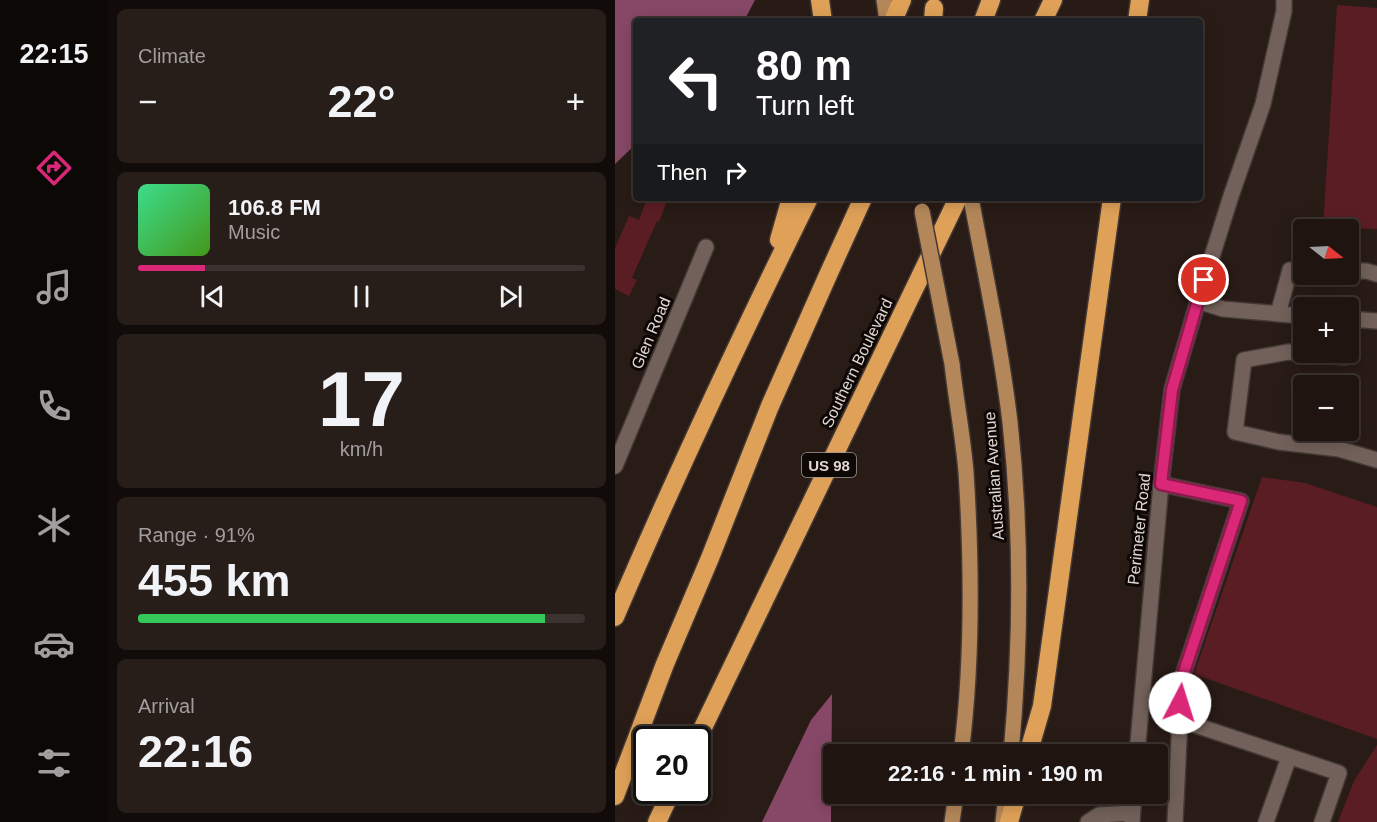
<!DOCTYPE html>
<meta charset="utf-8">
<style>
body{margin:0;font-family:Helvetica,sans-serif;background:#271d19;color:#f1f3f6;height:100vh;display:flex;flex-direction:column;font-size:22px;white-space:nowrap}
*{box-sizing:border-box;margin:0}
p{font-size:20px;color:#a19e9f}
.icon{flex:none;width:33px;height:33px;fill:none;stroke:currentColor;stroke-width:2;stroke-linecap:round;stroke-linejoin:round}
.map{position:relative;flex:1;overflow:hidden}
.side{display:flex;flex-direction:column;gap:9px;padding:9px;background:#110b09;width:507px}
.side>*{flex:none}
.guide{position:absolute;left:18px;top:18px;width:570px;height:183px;border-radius:6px;box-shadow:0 3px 15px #0003,0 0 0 2px #3c3330;background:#202124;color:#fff;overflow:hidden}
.needle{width:39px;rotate:108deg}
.controls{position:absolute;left:678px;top:219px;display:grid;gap:12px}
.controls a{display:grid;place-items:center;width:66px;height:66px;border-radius:6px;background:#1f1410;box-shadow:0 3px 15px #0003,0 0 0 2px #3c3330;font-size:30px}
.speed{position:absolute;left:18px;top:726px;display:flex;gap:12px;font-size:30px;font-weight:700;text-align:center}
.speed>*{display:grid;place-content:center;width:78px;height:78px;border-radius:50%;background:#1f1410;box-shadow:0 3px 15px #0003,0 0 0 2px #3c3330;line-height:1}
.speed .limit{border:3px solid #111;border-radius:9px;background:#fff;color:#111}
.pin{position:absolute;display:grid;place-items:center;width:51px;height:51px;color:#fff;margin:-26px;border:3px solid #fff;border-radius:50%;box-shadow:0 2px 6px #0007}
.me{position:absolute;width:66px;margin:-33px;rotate:5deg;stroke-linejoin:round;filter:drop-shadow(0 0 4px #0008)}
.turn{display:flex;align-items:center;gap:21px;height:126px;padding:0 24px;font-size:27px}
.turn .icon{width:78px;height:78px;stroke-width:2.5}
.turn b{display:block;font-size:42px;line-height:51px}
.then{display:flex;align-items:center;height:57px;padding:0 24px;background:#0003;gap:12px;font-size:22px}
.big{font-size:45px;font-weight:700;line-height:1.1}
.side .widget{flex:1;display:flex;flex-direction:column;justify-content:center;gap:9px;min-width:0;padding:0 21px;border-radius:9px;background:#271d19}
.side .dial{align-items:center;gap:0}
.dial b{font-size:78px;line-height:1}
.song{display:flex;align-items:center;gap:18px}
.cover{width:72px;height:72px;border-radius:9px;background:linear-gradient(135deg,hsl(150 70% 55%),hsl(100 70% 35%))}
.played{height:6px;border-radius:3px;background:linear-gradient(90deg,#db2777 15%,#3c3330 15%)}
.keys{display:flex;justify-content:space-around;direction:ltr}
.heat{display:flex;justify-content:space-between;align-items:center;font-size:33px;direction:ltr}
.charge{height:9px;border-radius:4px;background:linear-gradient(90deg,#34c759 91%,#3c3330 0)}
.trip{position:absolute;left:208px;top:744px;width:345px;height:60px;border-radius:6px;background:#1f1410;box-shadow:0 3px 15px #0003,0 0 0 2px #3c3330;font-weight:700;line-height:60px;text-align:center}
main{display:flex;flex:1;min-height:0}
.tab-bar{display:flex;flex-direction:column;width:108px;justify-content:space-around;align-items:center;background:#0c0806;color:#a19e9f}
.tab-bar .icon{width:42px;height:42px}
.tab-bar .on{color:#db2777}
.tab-bar b{font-size:27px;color:#f1f3f6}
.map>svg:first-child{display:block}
.water{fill:#864866}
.building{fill:#5b1d24}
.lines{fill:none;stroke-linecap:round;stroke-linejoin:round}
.minor-casing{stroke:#433835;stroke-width:18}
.major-casing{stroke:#433835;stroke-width:18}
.highway-casing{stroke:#433835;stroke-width:21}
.minor{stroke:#72615a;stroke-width:15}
.major{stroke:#b38759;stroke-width:15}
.highway{stroke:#dfa158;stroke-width:18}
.major-bridge-casing{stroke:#433835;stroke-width:18;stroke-linecap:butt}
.major-bridge{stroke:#b38759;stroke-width:15}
.route-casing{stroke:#8e194d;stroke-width:15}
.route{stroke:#db2777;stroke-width:10}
.labels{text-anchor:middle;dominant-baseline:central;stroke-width:6;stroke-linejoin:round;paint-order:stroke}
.shield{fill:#0d0705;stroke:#a19894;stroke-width:1.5}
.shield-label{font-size:15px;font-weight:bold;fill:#e0d6d2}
.street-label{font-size:16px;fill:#e0d6d2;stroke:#0d0705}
</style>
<main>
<nav class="tab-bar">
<b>22:15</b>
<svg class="icon on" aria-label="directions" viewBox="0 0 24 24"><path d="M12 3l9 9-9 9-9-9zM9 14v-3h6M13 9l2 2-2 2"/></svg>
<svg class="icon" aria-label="music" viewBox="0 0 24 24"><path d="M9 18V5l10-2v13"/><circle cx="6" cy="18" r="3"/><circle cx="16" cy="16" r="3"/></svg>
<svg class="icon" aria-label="phone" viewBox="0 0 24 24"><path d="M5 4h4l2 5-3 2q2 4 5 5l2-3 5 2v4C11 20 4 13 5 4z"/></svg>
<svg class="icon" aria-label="climate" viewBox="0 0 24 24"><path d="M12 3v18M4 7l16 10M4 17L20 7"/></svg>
<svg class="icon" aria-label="car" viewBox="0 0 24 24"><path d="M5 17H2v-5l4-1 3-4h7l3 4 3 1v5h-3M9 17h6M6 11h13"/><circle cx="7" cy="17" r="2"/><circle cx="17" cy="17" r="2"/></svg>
<svg class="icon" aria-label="filters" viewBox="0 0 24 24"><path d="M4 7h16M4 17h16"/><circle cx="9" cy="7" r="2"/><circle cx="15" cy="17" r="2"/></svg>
</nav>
<section class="side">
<div class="widget"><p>Climate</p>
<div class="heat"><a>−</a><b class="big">22°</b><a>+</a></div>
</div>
<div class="widget">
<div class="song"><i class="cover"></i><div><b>106.8 FM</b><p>Music</p></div></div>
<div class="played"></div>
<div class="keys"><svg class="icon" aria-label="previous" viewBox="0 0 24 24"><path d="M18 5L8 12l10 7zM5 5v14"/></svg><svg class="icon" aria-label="pause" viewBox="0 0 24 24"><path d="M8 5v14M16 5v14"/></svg><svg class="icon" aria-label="next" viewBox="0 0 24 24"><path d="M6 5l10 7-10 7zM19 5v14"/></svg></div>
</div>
<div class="widget dial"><b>17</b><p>km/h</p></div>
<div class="widget"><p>Range · 91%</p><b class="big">455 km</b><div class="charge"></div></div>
<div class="widget"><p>Arrival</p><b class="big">22:16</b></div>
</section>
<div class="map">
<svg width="762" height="822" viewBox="0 0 762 822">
<rect width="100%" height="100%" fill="#291b15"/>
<!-- water -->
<path class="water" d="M 0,0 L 140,0 L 129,21 L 21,21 L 21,144 L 0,164 Z
M 217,694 L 216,822 L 147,822 L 196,720 Z"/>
<!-- building -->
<path class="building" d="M 722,5 L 762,8 L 762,229 L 708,228 Z
M 32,198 L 53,198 L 44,222 L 42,221 L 17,278 L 22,280 L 14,296 L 0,289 L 0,248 L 14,216 L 24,220 Z
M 647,477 L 690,483 L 762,507 L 762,739 L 579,674 Z
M 762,745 L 762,822 L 723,822 L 739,781 Z"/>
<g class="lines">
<!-- minor casing -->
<g class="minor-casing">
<path id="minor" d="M 734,271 L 751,271 L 762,274
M 583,301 L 608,309 L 688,316
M 663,314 L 675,270 L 688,270
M 734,319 L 762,321
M 730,357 L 673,352 L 629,360 L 620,432 L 664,442 L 724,449 L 762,460
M 0,466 L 91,247
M 546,484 L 626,501 L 567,678 L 560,822
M 565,720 L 724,773 L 707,822
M 522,754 L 546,484 L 557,389 L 583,301 L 616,196 L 648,104 L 669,11 L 669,0
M 473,822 L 484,815 L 517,813
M 517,822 L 519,794
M 651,822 L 674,757"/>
</g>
<!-- major casing -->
<g class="major-casing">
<path id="major" d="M 269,0 L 272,21
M 356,198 C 370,273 386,347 395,422 C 407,532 406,644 396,754
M 337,364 C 341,400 348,436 351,472 C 357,566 358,661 346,754
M 337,822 L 341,794
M 388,822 L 391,794"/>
</g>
<!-- highway casing -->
<g class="highway-casing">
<path id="highway" d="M 205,0 L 208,21
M 278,21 L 287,0
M 318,21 L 319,8
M 368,21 L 376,0
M 428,21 L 438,0
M 522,21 L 525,0
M 164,240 L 176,198
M 0,617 C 60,476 126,336 194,198
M 82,740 L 343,198
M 413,754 L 427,706 L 497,198
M 0,796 L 50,664 L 95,558 L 155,406 L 213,275 L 248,198
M 42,822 L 57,790
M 394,822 L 402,794"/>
</g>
<!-- minor -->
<use href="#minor" class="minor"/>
<!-- major -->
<use href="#major" class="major"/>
<!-- highway -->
<use href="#highway" class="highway"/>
<!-- major-bridge casing -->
<g class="major-bridge-casing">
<path id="major-bridge" d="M 307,211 L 337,364"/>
</g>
<!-- major-bridge -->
<use href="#major-bridge" class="major-bridge"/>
</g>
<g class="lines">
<!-- route casing -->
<g class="route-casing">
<path id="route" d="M 565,703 L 567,678 L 626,501 L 546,484 L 557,390 L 589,280"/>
</g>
<!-- route -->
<use href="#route" class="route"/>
</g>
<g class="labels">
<!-- shield labels -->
<rect class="shield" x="187" y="453" width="54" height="24" rx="4.5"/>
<g class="shield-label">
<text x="214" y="465">US 98</text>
</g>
<!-- street labels -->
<g class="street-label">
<text transform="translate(36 333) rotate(-67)">Glen Road</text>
<text transform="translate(242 363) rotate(-64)">Southern Boulevard</text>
<text transform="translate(379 476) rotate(-94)">Australian Avenue</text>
<text transform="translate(524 529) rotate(-84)">Perimeter Road</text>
</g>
</g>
</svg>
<div class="controls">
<a><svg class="needle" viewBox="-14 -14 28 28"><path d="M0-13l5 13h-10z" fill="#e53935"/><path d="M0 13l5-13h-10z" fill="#a19e9f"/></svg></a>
<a>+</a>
<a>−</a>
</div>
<div class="speed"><div class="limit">20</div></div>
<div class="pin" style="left:589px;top:280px;background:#d93025"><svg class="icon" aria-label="arrive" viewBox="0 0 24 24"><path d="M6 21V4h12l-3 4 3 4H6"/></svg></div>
<svg class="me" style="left:565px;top:703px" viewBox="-20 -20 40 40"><circle r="19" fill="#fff"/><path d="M0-13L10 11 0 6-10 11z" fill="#db2777"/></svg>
<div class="trip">22:16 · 1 min · 190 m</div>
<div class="guide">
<div class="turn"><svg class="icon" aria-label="left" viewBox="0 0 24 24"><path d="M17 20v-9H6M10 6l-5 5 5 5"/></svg><div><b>80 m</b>Turn left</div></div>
<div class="then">Then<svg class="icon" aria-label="right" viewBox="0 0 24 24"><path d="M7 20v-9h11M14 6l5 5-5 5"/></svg></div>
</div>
</div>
</main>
